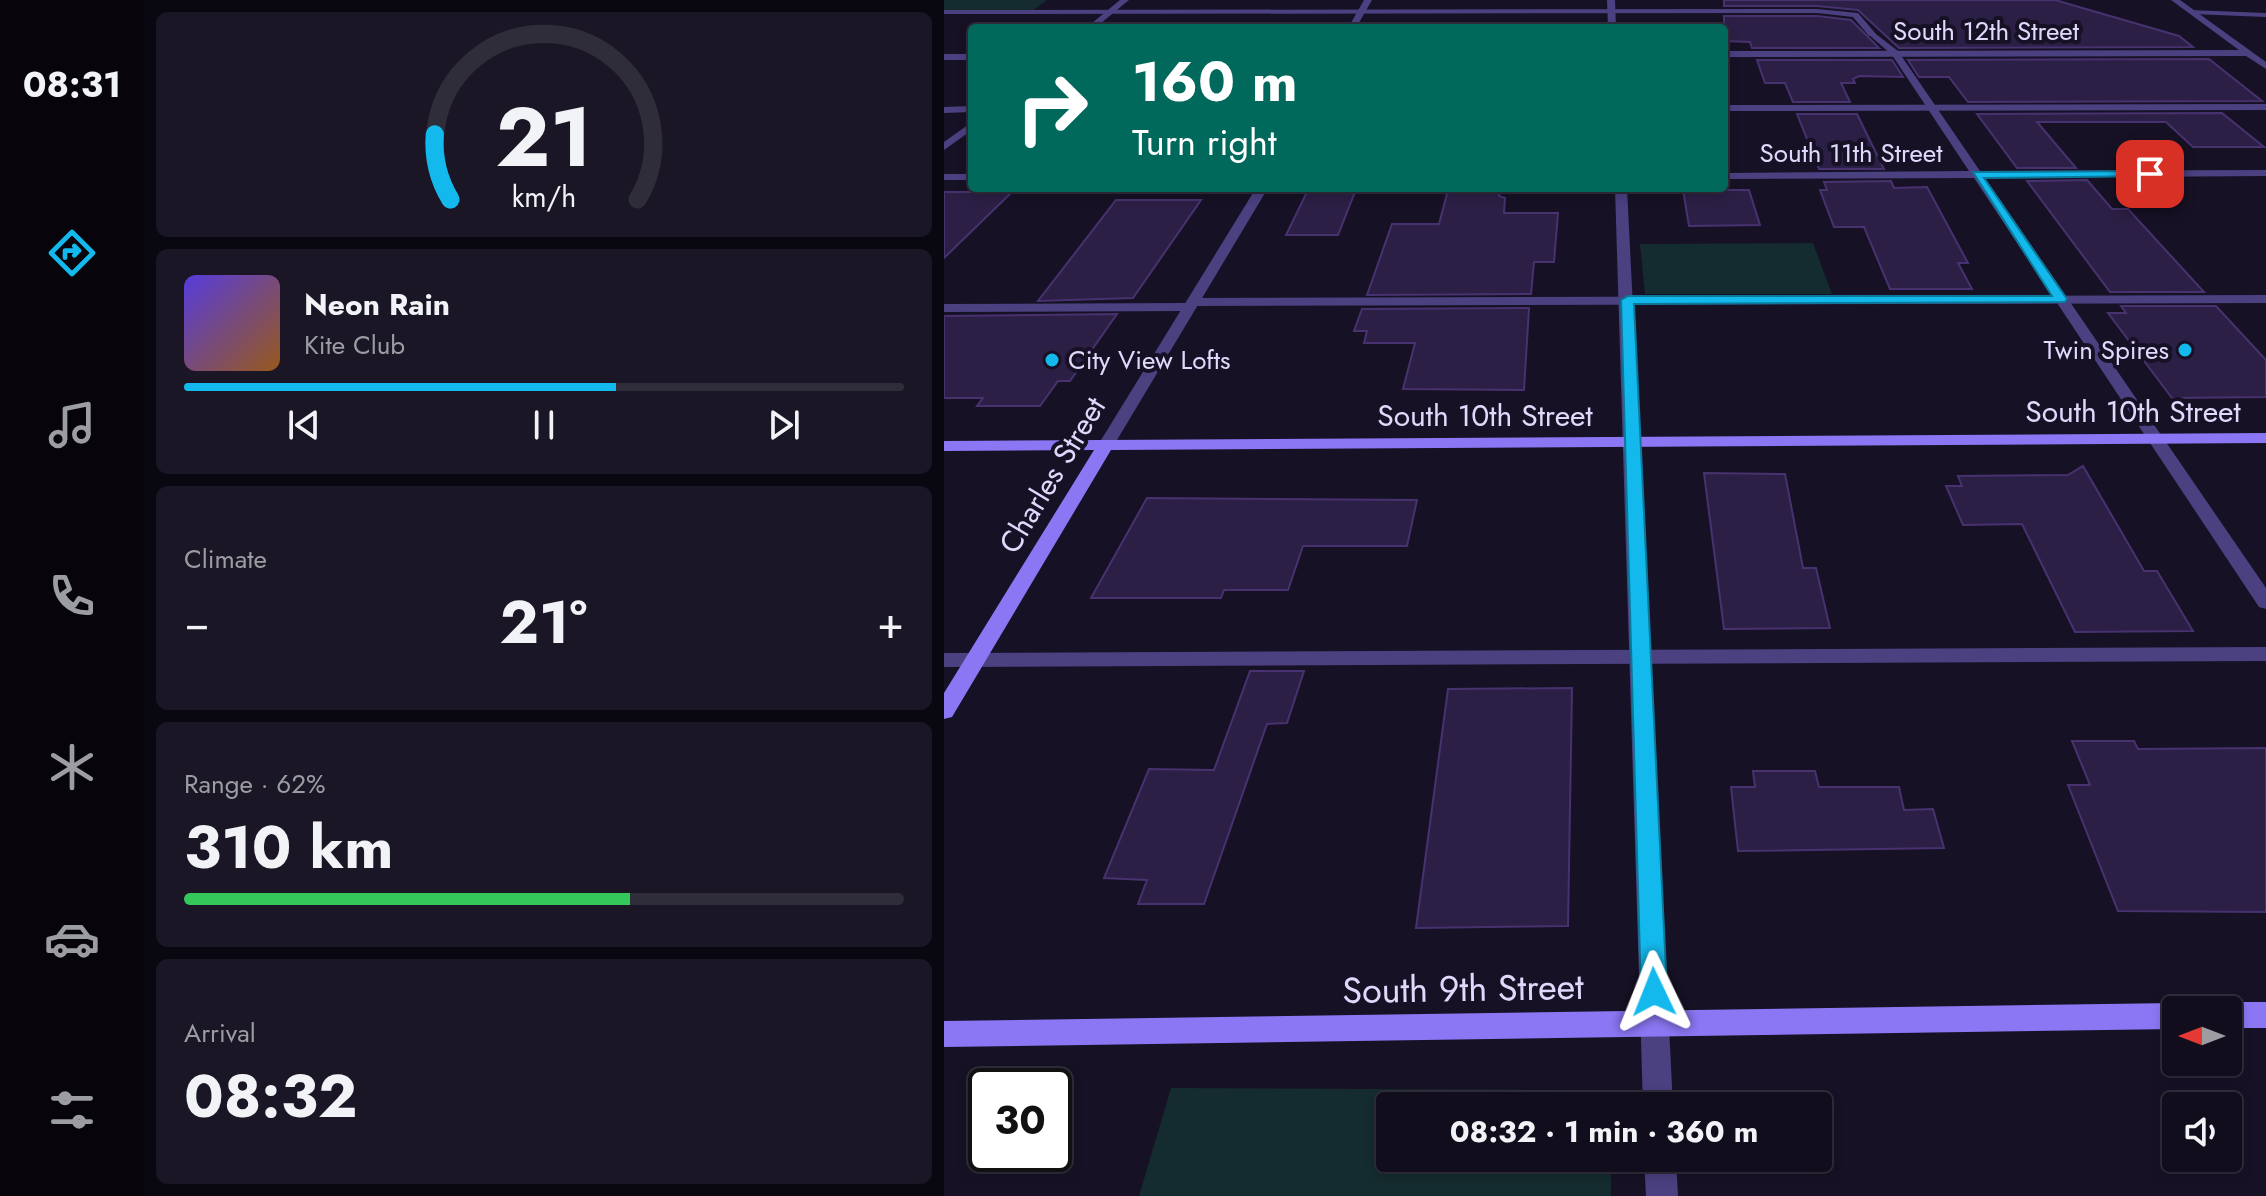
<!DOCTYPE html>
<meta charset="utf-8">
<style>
body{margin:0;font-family:Jost,sans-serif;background:#1a1625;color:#f1f3f6;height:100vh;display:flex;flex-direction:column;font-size:30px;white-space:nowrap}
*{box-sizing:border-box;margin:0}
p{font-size:26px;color:#9c9ca3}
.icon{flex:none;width:44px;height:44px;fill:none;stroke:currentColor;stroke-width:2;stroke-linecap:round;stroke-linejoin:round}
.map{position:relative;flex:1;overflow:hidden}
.drawer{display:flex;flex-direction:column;gap:12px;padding:12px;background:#09070f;width:800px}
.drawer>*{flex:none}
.hud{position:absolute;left:24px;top:24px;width:760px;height:168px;border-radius:8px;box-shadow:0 4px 12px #0003,0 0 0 2px #302d3b;background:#00695c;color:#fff;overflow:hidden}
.needle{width:52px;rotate:270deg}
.buttons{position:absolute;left:1218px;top:996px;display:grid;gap:16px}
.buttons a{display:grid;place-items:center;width:80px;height:80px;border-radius:8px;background:#110d1c;box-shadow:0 4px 12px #0003,0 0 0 2px #302d3b;font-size:40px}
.speed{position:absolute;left:24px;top:1068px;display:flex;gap:16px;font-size:40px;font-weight:700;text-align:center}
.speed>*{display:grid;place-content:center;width:104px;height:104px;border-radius:50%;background:#110d1c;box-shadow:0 4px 12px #0003,0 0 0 2px #302d3b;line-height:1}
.speed .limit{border:4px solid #111;border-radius:12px;background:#fff;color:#111}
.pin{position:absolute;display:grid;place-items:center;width:68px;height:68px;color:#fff;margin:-34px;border-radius:16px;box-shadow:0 4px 12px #0006}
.me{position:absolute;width:88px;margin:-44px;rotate:358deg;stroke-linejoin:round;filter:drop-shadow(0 0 6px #0008)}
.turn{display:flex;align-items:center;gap:28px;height:168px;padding:0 32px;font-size:36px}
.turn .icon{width:104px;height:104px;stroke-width:2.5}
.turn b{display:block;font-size:56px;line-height:68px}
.big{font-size:60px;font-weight:700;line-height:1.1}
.drawer .widget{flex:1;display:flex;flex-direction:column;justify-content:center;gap:12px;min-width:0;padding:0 28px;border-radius:12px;background:#1a1625}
.drawer .dial{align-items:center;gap:0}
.dial svg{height:208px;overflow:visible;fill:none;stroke:#302d3b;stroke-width:7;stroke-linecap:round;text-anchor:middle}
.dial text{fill:#f1f3f6;stroke:none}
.song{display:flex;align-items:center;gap:24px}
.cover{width:96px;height:96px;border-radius:12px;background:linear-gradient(135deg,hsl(250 70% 55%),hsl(30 70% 35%))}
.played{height:8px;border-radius:4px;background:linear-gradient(90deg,#13b9ed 60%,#302d3b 60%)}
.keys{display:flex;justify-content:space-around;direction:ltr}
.heat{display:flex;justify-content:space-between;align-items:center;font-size:44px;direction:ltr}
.charge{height:12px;border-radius:6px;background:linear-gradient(90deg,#34c759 62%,#302d3b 0)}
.trip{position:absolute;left:432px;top:1092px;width:456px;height:80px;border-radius:8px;background:#110d1c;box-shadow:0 4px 12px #0003,0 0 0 2px #302d3b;font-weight:700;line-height:80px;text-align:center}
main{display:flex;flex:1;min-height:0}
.tabs{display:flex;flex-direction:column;width:144px;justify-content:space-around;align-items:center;background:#07050b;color:#9c9ca3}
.tabs .icon{width:56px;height:56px}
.tabs .selected{color:#13b9ed}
.tabs b{font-size:36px;color:#f1f3f6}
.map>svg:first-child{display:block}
.green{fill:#142c2f}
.building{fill:#2b1f45;stroke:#47326f;stroke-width:2}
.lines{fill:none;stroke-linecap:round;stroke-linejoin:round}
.service{fill:#4b4080;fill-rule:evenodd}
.minor{fill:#4b4080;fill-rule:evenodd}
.tertiary{fill:#4b4080;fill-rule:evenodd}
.secondary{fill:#8b77f4;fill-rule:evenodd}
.route{fill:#13b9ed;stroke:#0c789a;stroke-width:2}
.poi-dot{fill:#13b9ed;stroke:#171125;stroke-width:3}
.labels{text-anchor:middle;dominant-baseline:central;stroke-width:8;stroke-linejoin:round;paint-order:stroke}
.far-street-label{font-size:26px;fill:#e1d8fc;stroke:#171125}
.far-poi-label{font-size:26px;fill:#e1d8fc;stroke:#171125;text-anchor:end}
.street-label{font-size:30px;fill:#e1d8fc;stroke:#171125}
.near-street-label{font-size:36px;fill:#e1d8fc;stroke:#171125}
</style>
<main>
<nav class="tabs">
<b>08:31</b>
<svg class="icon selected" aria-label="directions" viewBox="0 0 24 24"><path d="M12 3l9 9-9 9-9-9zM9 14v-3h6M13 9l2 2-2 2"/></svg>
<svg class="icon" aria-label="music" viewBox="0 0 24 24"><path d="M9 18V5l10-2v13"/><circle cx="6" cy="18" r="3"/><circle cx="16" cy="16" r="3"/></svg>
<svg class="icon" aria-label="phone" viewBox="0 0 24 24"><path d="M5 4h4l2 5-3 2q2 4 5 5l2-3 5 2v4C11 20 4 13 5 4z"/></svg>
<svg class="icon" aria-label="climate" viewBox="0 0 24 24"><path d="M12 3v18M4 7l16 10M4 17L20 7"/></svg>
<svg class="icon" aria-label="car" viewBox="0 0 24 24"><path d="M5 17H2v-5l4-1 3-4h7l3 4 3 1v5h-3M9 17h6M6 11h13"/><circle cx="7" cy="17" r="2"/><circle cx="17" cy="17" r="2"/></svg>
<svg class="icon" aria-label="filters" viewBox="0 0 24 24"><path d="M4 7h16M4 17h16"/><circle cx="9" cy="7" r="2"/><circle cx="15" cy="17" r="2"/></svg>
</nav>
<section class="drawer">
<div class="widget dial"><svg viewBox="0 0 100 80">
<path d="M14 69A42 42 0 1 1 86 69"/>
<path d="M14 69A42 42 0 0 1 8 44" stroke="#13b9ed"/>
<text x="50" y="56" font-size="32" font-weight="700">21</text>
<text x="50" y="72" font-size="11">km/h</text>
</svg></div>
<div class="widget">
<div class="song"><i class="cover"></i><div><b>Neon Rain</b><p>Kite Club</p></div></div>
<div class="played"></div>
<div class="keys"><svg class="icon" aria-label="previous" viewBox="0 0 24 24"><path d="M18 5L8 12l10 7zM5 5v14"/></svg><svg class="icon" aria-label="pause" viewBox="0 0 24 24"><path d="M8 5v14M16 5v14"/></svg><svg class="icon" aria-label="next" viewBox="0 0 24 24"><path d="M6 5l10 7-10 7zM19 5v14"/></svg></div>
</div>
<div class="widget"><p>Climate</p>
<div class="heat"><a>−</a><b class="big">21°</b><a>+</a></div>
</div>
<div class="widget"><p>Range · 62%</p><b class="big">310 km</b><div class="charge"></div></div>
<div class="widget"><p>Arrival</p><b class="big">08:32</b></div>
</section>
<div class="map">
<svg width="1322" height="1196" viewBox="0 0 1322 1196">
<rect width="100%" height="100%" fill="#171125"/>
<!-- green -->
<path class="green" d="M 0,0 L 103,0 L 88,11 L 0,11 Z
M 869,243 L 888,294 L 701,294 L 696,244 Z
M 227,1088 L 646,1090 L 666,1100 L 666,1106 L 446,1106 L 446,1158 L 667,1158 L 667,1196 L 195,1196 Z"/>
<!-- building -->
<path class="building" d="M 780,0 L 1111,0 L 1235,36 L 1249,47 L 955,48 L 914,10 L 873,6 L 780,6 Z
M 780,16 L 873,16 L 907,20 L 935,48 L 808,48 L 806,42 L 780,41 Z
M 1265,59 L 1318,101 L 1024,102 L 1005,77 L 975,77 L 964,60 Z
M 813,60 L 948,60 L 959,77 L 915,76 L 909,79 L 911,83 L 897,83 L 906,102 L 849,102 L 841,83 L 821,83 Z
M 1278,113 L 1320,147 L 1249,147 L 1222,122 L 1093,122 L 1132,168 L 1073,168 L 1033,114 Z
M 853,114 L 913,114 L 940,169 L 875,169 Z
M 1143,180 L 1168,209 L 1184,209 L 1260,292 L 1166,292 L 1083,181 Z
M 947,181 L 950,188 L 983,187 L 1024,263 L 1014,263 L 1028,289 L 946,289 L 920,227 L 890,227 L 876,190 L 883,190 L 880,182 Z
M 504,190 L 556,190 L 555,196 L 561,198 L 560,213 L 614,213 L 610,262 L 590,262 L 587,294 L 423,295 L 448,224 L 495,224 Z
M 739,190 L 805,190 L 816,225 L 745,226 Z
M 0,192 L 68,192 L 0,258 Z
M 363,192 L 411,192 L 394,235 L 342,235 Z
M 172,200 L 257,200 L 189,298 L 94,301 Z
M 1177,306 L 1272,306 L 1322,360 L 1322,397 L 1228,398 L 1164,313 L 1182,313 Z
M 585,308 L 580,390 L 459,389 L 471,343 L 420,343 L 423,331 L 410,331 L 418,309 Z
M 173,314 L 126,381 L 114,381 L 96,406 L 33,406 L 39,398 L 0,398 L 0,316 Z
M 1139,466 L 1200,571 L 1213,571 L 1249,631 L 1131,632 L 1078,524 L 1019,525 L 1002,486 L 1018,486 L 1014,476 L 1124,475 Z
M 760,473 L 841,474 L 859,568 L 872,568 L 886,628 L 780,629 Z
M 203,498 L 473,500 L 463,546 L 359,546 L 344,590 L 280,590 L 277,598 L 147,598 Z
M 306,671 L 360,671 L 343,723 L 323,724 L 260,904 L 194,904 L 203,880 L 160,878 L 205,769 L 270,770 Z
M 628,688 L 624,926 L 472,928 L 504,689 Z
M 1128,741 L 1190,741 L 1194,749 L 1322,748 L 1322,912 L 1174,911 L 1124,785 L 1146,785 Z
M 809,771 L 871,771 L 875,787 L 955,787 L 960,810 L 989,809 L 1000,848 L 794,851 L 787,787 L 811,787 Z"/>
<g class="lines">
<!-- service -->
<path class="service" d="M 873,9 L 914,13 L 932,34 L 925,36 L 909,17 L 873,13 L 0,14 L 0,10 Z
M 1322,104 L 1322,110 L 780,111 L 780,105 Z
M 28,106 L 28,112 L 0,113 L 0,107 Z
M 1322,295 L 1322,303 L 252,306 L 246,311 L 0,312 L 0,304 L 242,303 L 248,298 Z
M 1322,647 L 1322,661 L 0,667 L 0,653 Z"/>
<!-- minor -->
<path class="minor" d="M 420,0 L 428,0 L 412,28 L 404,28 Z
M 663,0 L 671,0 L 672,28 L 664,28 Z
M 1245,10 L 1322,13 L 1322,17 L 1248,14 Z
M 928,31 L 954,51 L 1036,171 L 1322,170 L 1322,176 L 1041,178 L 1322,588 L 1322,609 L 1315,607 L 1030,178 L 780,179 L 780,173 L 1025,171 L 948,55 L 924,34 Z
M 0,174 L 28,174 L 28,180 L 0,180 Z
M 312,188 L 324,188 L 170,445 L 162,450 L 156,449 L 154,445 Z
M 671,188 L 683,188 L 729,1106 L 699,1106 Z
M 700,1158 L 732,1158 L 734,1196 L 702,1196 Z"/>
<!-- tertiary -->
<path class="tertiary" d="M 176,0 L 185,0 L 151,28 L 142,28 Z
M 1227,0 L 1236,0 L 1322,62 L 1322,69 L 1302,56 L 780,57 L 780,51 L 1295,50 Z
M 0,54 L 28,54 L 28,60 L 0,60 Z
M 28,122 L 28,130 L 0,150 L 0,142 Z"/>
<!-- secondary -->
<path class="secondary" d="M 1322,433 L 1322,443 L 167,450 L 8,717 L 0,719 L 0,693 L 150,450 L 0,451 L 0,441 Z
M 1284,1002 L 1322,1002 L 1322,1028 L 1284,1028 L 1284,1010 L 1272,1010 Z
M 1232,1003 L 1243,1010 L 1232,1010 L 1232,1029 L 0,1047 L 0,1021 Z"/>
</g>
<!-- route -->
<path class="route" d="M 1206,171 L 1210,176 L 1040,178 L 1123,299 L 1121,302 L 690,304 L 723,992 L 719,1000 L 710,1003 L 701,1000 L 697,992 L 677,300 L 684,296 L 1108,296 L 1029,172 Z"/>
<!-- markers -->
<g class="poi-dot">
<circle cx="1241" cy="350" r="8"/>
<circle cx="108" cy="360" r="8"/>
</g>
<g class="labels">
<!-- far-street labels -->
<g class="far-street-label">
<text x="1042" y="31">South 12th Street</text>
<text x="907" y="153">South 11th Street</text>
</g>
<!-- far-poi labels -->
<g class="far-poi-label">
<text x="1225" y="350">Twin Spires</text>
<text x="124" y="360" text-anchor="start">City View Lofts</text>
</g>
<!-- street labels -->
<g class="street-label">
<text x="1189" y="411">South 10th Street</text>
<text x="541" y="415">South 10th Street</text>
<text transform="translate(108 475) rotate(-59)">Charles Street</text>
</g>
<!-- near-street labels -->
<g class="near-street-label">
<text transform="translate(519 988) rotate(-1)">South 9th Street</text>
</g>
</g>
</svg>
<div class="buttons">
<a><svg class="needle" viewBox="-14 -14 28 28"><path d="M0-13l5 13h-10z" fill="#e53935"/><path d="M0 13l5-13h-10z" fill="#9c9ca3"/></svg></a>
<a><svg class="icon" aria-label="sound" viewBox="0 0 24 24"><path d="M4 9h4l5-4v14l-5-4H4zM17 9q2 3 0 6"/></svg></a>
</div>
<div class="speed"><div class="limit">30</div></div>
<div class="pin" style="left:1206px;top:174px;background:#d93025"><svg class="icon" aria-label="arrive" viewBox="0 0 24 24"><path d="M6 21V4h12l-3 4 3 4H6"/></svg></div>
<svg class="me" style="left:710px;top:992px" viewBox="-20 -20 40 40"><path d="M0-17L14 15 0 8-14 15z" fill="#13b9ed" stroke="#fff" stroke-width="4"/></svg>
<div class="trip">08:32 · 1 min · 360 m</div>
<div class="hud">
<div class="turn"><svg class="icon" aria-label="right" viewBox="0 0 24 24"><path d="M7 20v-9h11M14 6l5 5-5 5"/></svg><div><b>160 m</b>Turn right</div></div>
</div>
</div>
</main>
